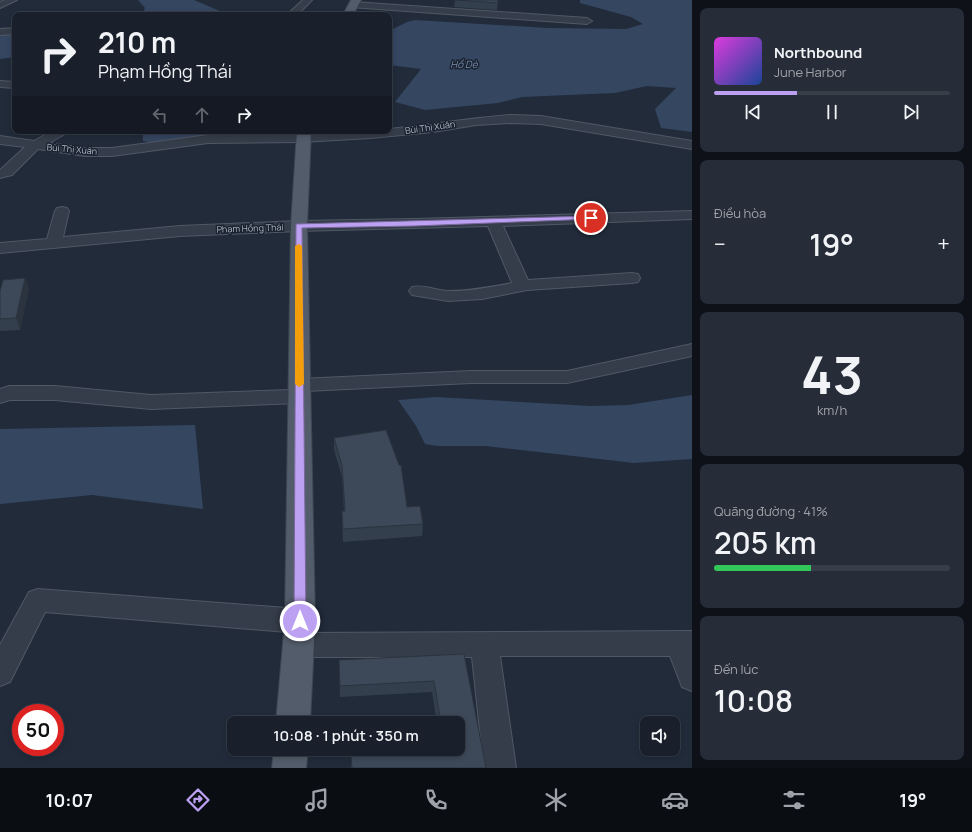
<!DOCTYPE html>
<html lang="vi">
<meta charset="utf-8">
<style>
body{margin:0;font-family:Manrope,sans-serif;background:#262d38;color:#f1f3f6;height:100vh;display:flex;flex-direction:column;font-size:15px;white-space:nowrap}
*{box-sizing:border-box;margin:0}
p{font-size:13px;color:#9fa3a9}
.icon{flex:none;width:22px;height:22px;fill:none;stroke:currentColor;stroke-width:2;stroke-linecap:round;stroke-linejoin:round}
.map{position:relative;flex:1;overflow:hidden}
.panel{display:flex;flex-direction:column;gap:8px;padding:8px;background:#0e1218;width:280px}
.panel>*{flex:none}
.banner{position:absolute;left:12px;top:12px;width:380px;height:122px;border-radius:8px;box-shadow:0 2px 6px #0003,0 0 0 1px #373e48;background:#19202c;color:#f1f3f6;overflow:hidden}
.tools{position:absolute;left:640px;top:716px;display:grid;gap:8px}
.tools a{display:grid;place-items:center;width:40px;height:40px;border-radius:8px;background:#19202c;box-shadow:0 2px 6px #0003,0 0 0 1px #373e48;font-size:20px}
.speed{position:absolute;left:12px;top:704px;display:flex;gap:8px;font-size:20px;font-weight:700;text-align:center}
.speed>*{display:grid;place-content:center;width:52px;height:52px;border-radius:50%;background:#19202c;box-shadow:0 2px 6px #0003,0 0 0 1px #373e48;line-height:1}
.speed .limit{border:6px solid #d22;background:#fff;color:#111}
.pin{position:absolute;display:grid;place-items:center;width:34px;height:34px;color:#fff;margin:-17px;border:2px solid #fff;border-radius:50%;box-shadow:0 1px 4px #0007}
.me{position:absolute;width:44px;margin:-22px;rotate:0deg;stroke-linejoin:round;filter:drop-shadow(0 0 3px #0008)}
.turn{display:flex;align-items:center;gap:14px;height:84px;padding:0 20px;font-size:18px}
.turn .icon{width:52px;height:52px;stroke-width:2.5}
.turn b{display:block;font-size:28px;line-height:34px}
.lanes{display:flex;align-items:center;height:38px;padding:0 20px;background:#0003;justify-content:center;gap:20px;direction:ltr}
.lanes .off{opacity:.35}
.big{font-size:30px;font-weight:600;line-height:1.1}
.panel .tile{flex:1;display:flex;flex-direction:column;justify-content:center;gap:6px;min-width:0;padding:0 14px;border-radius:8px;background:#262d38}
.panel .dial{align-items:center;gap:0}
.dial b{font-size:52px;line-height:1}
.song{display:flex;align-items:center;gap:12px}
.cover{width:48px;height:48px;border-radius:6px;background:linear-gradient(135deg,hsl(300 70% 55%),hsl(220 70% 35%))}
.played{height:4px;border-radius:2px;background:linear-gradient(90deg,#bca0f2 35%,#373e48 35%)}
.keys{display:flex;justify-content:space-around;direction:ltr}
.heat{display:flex;justify-content:space-between;align-items:center;font-size:22px;direction:ltr}
.charge{height:6px;border-radius:3px;background:linear-gradient(90deg,#34c759 41%,#373e48 0)}
.trip{position:absolute;left:227px;top:716px;width:238px;height:40px;border-radius:8px;background:#19202c;box-shadow:0 2px 6px #0003,0 0 0 1px #373e48;font-weight:600;line-height:40px;text-align:center}
.tabs{display:flex;height:64px;justify-content:space-around;align-items:center;background:#0a0d12;color:#9fa3a9}
.tabs .icon{width:28px;height:28px}
.tabs .on{color:#bca0f2}
.tabs b{font-size:18px;color:#f1f3f6}
main{display:flex;flex:1;min-height:0}
.map>svg:first-child{display:block}
.water{fill:#354661}
.lines{fill:none;stroke-linecap:round;stroke-linejoin:round}
.minor-casing{stroke:#505865;stroke-width:2}
.major-casing{stroke:#3e4653;stroke-width:2}
.minor{fill:#353d4a;fill-rule:evenodd}
.major{fill:#535c6a;fill-rule:evenodd}
.wall{fill:#343f4d}
.shaded-wall{fill:#2b333e}
.building{fill:#3d4959;stroke:#2b333e}
.route{fill:#bca0f2;stroke:#7a689d}
.slow{fill:#f59e0b}
.labels{text-anchor:middle;dominant-baseline:central;stroke-width:3;stroke-linejoin:round;paint-order:stroke}
.far-street-label{font-size:9px;fill:#b0b8c6;stroke:#1a222f}
.far-water-label{font-size:10px;font-style:italic;fill:#778eaf;stroke:#1a222f}
</style>
<main>
<div class="map">
<svg width="692" height="768" viewBox="0 0 692 768">
<rect width="100%" height="100%" fill="#212b3a"/>
<!-- water -->
<path class="water" d="M 138,0 L 194,0 L 227,14 L 248,15 L 142,15 L 145,8 Z
M 580,0 L 692,0 L 692,132 L 661,128 L 655,109 L 676,88 L 647,86 L 615,93 L 522,97 L 498,103 L 425,110 L 395,102 L 421,69 L 389,65 L 389,31 L 407,22 L 415,20 L 548,28 L 626,29 L 643,24 L 631,17 L 580,3 Z
M 0,34 L 15,35 L 15,57 L 0,59 Z
M 152,131 L 247,131 L 249,133 L 150,142 L 143,141 L 143,134 Z
M 692,395 L 692,459 L 634,463 L 485,446 L 437,446 L 425,444 L 416,426 L 398,400 L 436,397 L 590,406 L 628,405 Z
M 195,425 L 203,509 L 92,495 L 0,504 L 0,429 Z"/>
<g class="lines">
<!-- minor casing -->
<g class="minor-casing">
<path id="minor" d="M 5,0 L 17,0 L 0,8 L 0,2 Z
M 303,0 L 312,0 L 297,15 L 291,15 L 290,13 L 291,11 Z
M 353,2 L 587,18 L 592,21 L 587,24 L 350,7 L 349,5 L 350,3 Z
M 15,28 L 15,34 L 0,35 L 0,29 Z
M 0,81 L 15,82 L 15,88 L 0,87 Z
M 511,115 L 541,116 L 692,141 L 692,149 L 541,124 L 511,123 L 476,125 L 433,132 L 371,138 L 302,142 L 208,143 L 112,156 L 85,156 L 38,149 L 12,175 L 0,178 L 0,170 L 25,147 L 0,144 L 0,136 L 34,141 L 52,131 L 67,131 L 65,134 L 49,143 L 85,148 L 112,148 L 208,135 L 389,131 L 389,129 C 430,125 470,118 511,115 Z
M 62,207 L 67,208 L 69,211 L 63,237 L 180,226 L 299,221 L 414,219 L 692,211 L 692,219 L 503,226 L 528,280 L 632,273 L 638,274 L 640,278 L 638,282 L 632,283 L 527,290 L 482,299 L 448,301 L 412,295 L 409,291 L 412,287 C 424,284 437,291 449,291 C 471,291 491,287 512,283 L 488,226 L 299,231 L 180,236 L 0,253 L 0,243 L 47,239 L 55,211 L 57,208 Z
M 692,344 L 692,356 L 567,383 L 471,383 L 306,391 L 309,396 L 306,401 L 299,403 L 151,409 L 55,400 L 10,400 L 0,403 L 0,389 L 9,386 L 55,386 L 151,395 L 292,390 L 289,385 L 292,380 L 299,379 L 471,371 L 567,371 Z
M 38,589 L 300,609 L 310,613 L 314,621 L 310,629 L 301,633 L 692,631 L 692,691 L 682,687 L 670,656 L 500,656 L 516,768 L 484,768 L 472,657 L 299,657 L 289,654 L 285,645 L 289,636 L 299,633 L 45,612 L 10,682 L 0,686 L 0,645 L 29,592 Z"/>
</g>
<!-- major casing -->
<g class="major-casing">
<path id="major" d="M 351,0 L 361,0 L 353,15 L 343,15 Z
M 297,131 L 311,131 L 307,226 L 315,621 L 310,723 L 276,723 L 285,621 L 291,226 Z
M 274,749 L 308,749 L 306,768 L 272,768 Z"/>
</g>
<!-- minor -->
<use href="#minor" class="minor"/>
<!-- major -->
<use href="#major" class="major"/>
</g>
<!-- wall -->
<path class="wall" d="M 455,0 L 498,0 L 497,10 L 454,7 Z
M 25,278 L 29,289 L 20,330 L 0,331 L 0,291 Z
M 334,438 L 407,507 L 423,524 L 422,536 L 343,542 L 342,523 L 342,511 L 344,511 L 342,477 L 334,450 Z
M 464,654 L 486,768 L 351,768 L 351,755 L 442,754 L 441,749 L 458,749 L 458,723 L 437,723 L 432,692 L 340,697 L 339,660 Z"/>
<!-- shaded-wall -->
<path class="shaded-wall" d="M 25,278 L 29,289 L 20,330 L 16,318 Z"/>
<!-- building -->
<path class="building" d="M 455,0 L 498,0 L 498,3 Z
M 25,278 L 16,318 L 0,319 L 0,291 L 3,280 Z
M 386,430 L 399,465 L 401,465 L 407,507 L 420,506 L 423,524 L 343,529 L 342,511 L 345,511 L 342,465 L 334,438 Z
M 464,654 L 486,768 L 352,768 L 351,755 L 446,754 L 445,749 L 458,749 L 458,723 L 441,723 L 434,681 L 340,686 L 339,660 Z"/>
<!-- route -->
<path class="route" d="M 591,216 L 594,218 L 593,219 L 414,226 L 302,228 L 306,621 L 304,624 L 300,626 L 296,624 L 294,621 L 296,224 Z"/>
<!-- slow -->
<path class="slow" d="M 299,244 L 302,246 L 304,384 L 299,387 L 295,384 L 295,246 Z"/>
<g class="labels">
<!-- far-street labels -->
<g class="far-street-label">
<text transform="translate(430 127) rotate(-8)">Bùi Thị Xuân</text>
<text transform="translate(72 149) rotate(5)">Bùi Thị Xuân</text>
<text transform="translate(250 228) rotate(-2)">Phạm Hồng Thái</text>
</g>
<!-- far-water labels -->
<g class="far-water-label">
<text x="464" y="64">Hồ Dè</text>
</g>
</g>
</svg>
<div class="tools">
<a><svg class="icon" aria-label="sound" viewBox="0 0 24 24"><path d="M4 9h4l5-4v14l-5-4H4zM17 9q2 3 0 6"/></svg></a>
</div>
<div class="speed"><div class="limit">50</div></div>
<div class="pin" style="left:591px;top:218px;background:#d93025"><svg class="icon" aria-label="arrive" viewBox="0 0 24 24"><path d="M6 21V4h12l-3 4 3 4H6"/></svg></div>
<svg class="me" style="left:300px;top:621px" viewBox="-20 -20 40 40"><circle r="17" fill="#bca0f2" stroke="#fff" stroke-width="3"/><path d="M0-11L8 9 0 5-8 9z" fill="#fff"/></svg>
<div class="trip">10:08 · 1 phút · 350 m</div>
<div class="banner">
<div class="turn"><svg class="icon" aria-label="right" viewBox="0 0 24 24"><path d="M7 20v-9h11M14 6l5 5-5 5"/></svg><div><b>210 m</b>Phạm Hồng Thái</div></div>
<div class="lanes"><svg class="icon off" aria-label="left" viewBox="0 0 24 24"><path d="M17 20v-9H6M10 6l-5 5 5 5"/></svg><svg class="icon off" aria-label="ahead" viewBox="0 0 24 24"><path d="M12 20V5M6 11l6-6 6 6"/></svg><svg class="icon" aria-label="right" viewBox="0 0 24 24"><path d="M7 20v-9h11M14 6l5 5-5 5"/></svg></div>
</div>
</div>
<section class="panel">
<div class="tile">
<div class="song"><i class="cover"></i><div><b>Northbound</b><p>June Harbor</p></div></div>
<div class="played"></div>
<div class="keys"><svg class="icon" aria-label="previous" viewBox="0 0 24 24"><path d="M18 5L8 12l10 7zM5 5v14"/></svg><svg class="icon" aria-label="pause" viewBox="0 0 24 24"><path d="M8 5v14M16 5v14"/></svg><svg class="icon" aria-label="next" viewBox="0 0 24 24"><path d="M6 5l10 7-10 7zM19 5v14"/></svg></div>
</div>
<div class="tile"><p>Điều hòa</p>
<div class="heat"><a>−</a><b class="big">19°</b><a>+</a></div>
</div>
<div class="tile dial"><b>43</b><p>km/h</p></div>
<div class="tile"><p>Quãng đường · 41%</p><b class="big">205 km</b><div class="charge"></div></div>
<div class="tile"><p>Đến lúc</p><b class="big">10:08</b></div>
</section>
</main>
<nav class="tabs">
<b>10:07</b>
<svg class="icon on" aria-label="directions" viewBox="0 0 24 24"><path d="M12 3l9 9-9 9-9-9zM9 14v-3h6M13 9l2 2-2 2"/></svg>
<svg class="icon" aria-label="music" viewBox="0 0 24 24"><path d="M9 18V5l10-2v13"/><circle cx="6" cy="18" r="3"/><circle cx="16" cy="16" r="3"/></svg>
<svg class="icon" aria-label="phone" viewBox="0 0 24 24"><path d="M5 4h4l2 5-3 2q2 4 5 5l2-3 5 2v4C11 20 4 13 5 4z"/></svg>
<svg class="icon" aria-label="climate" viewBox="0 0 24 24"><path d="M12 3v18M4 7l16 10M4 17L20 7"/></svg>
<svg class="icon" aria-label="car" viewBox="0 0 24 24"><path d="M5 17H2v-5l4-1 3-4h7l3 4 3 1v5h-3M9 17h6M6 11h13"/><circle cx="7" cy="17" r="2"/><circle cx="17" cy="17" r="2"/></svg>
<svg class="icon" aria-label="filters" viewBox="0 0 24 24"><path d="M4 7h16M4 17h16"/><circle cx="9" cy="7" r="2"/><circle cx="15" cy="17" r="2"/></svg>
<b>19°</b>
</nav>
